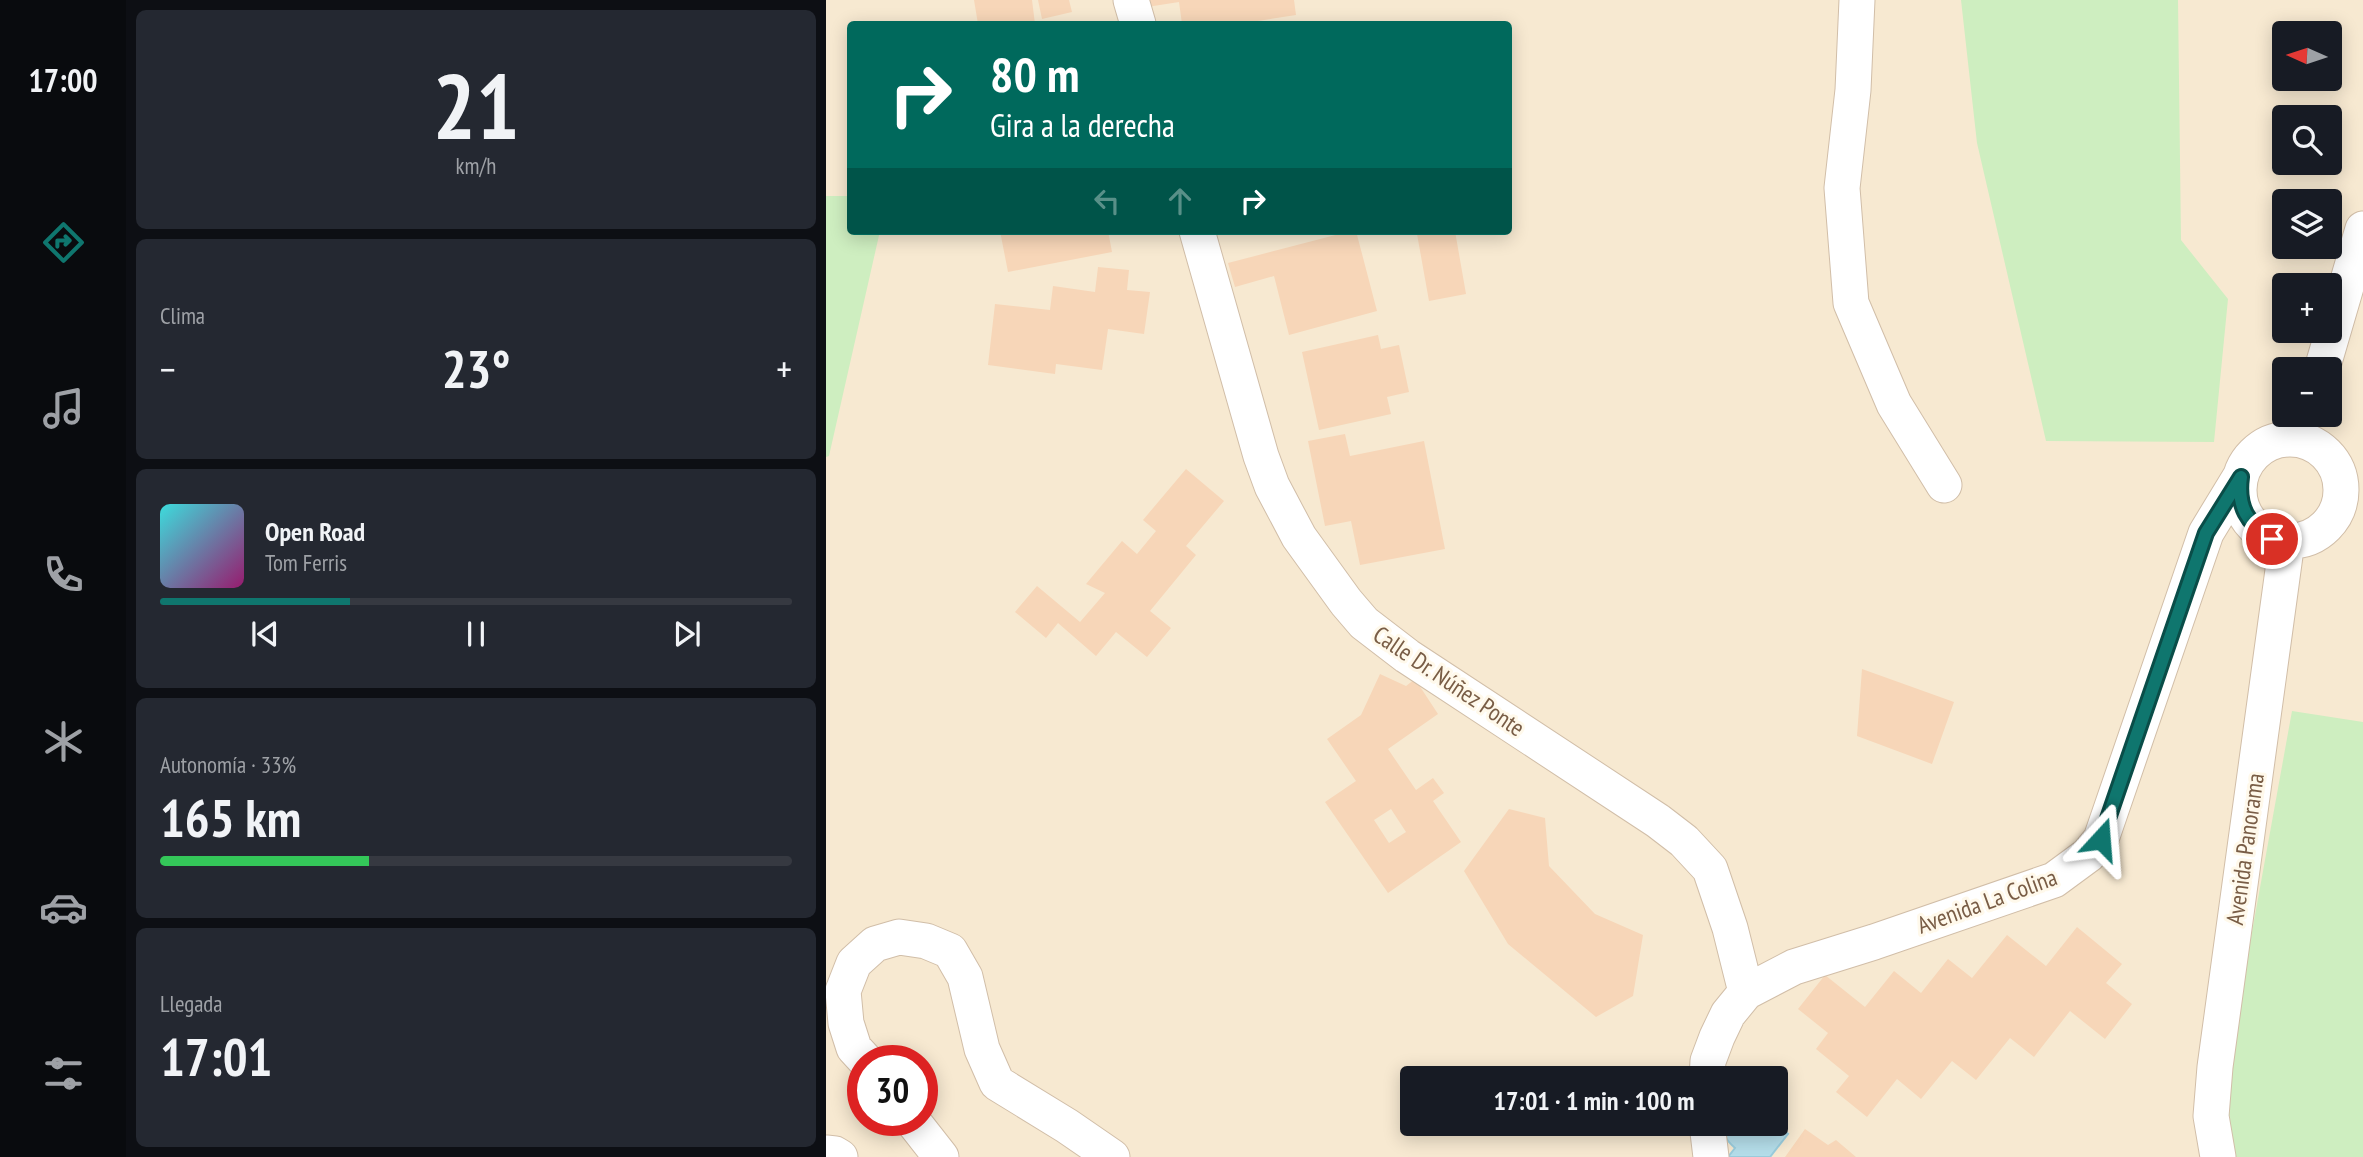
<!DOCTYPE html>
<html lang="es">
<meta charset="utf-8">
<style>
body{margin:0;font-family:"PT Sans Narrow",sans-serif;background:#242831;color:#f1f3f6;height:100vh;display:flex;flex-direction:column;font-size:26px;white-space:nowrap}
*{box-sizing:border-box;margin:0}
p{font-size:23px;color:#9ea1a6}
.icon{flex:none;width:38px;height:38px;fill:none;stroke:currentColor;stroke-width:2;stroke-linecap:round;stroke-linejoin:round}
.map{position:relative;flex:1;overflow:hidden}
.panel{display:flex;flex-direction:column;gap:10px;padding:10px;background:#0d0f14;width:700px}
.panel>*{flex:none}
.hud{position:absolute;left:21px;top:21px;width:665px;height:214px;border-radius:7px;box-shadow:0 4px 18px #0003;background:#00695c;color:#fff;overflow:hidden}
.needle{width:46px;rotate:273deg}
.controls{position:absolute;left:1446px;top:21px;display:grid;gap:14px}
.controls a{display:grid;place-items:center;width:70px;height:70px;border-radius:7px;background:#171b24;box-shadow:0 4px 18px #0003;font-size:35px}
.speed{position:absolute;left:21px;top:1045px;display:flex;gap:14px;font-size:35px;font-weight:700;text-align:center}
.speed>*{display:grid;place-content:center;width:91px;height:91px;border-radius:50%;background:#171b24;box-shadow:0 4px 18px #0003;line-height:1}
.speed .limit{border:10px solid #d22;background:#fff;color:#111}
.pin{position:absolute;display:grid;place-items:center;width:60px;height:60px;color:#fff;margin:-30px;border:4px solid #fff;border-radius:50%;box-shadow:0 2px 7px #0007}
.me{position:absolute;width:77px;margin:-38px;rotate:19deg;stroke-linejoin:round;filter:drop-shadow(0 0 5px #0008)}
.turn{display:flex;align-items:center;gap:24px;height:147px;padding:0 28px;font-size:32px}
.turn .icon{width:91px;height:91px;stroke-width:2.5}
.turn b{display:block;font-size:49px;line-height:60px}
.lanes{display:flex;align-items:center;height:66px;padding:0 28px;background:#0003;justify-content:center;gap:35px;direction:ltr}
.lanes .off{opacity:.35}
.big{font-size:52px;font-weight:700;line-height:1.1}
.panel .card{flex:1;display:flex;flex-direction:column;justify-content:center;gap:10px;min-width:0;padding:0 24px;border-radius:10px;background:#242831}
.panel .dial{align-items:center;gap:0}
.dial b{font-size:91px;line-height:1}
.song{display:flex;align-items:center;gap:21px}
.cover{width:84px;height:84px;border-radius:10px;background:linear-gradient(135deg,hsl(180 70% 55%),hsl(320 70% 35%))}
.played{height:7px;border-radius:4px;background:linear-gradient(90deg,#0f766e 30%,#363941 30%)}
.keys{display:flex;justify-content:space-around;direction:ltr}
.heat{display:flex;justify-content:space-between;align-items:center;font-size:38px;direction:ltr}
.charge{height:10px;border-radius:5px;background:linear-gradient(90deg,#34c759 33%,#363941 0)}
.trip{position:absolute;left:574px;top:1066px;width:388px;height:70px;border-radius:7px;background:#171b24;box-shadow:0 4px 18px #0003;font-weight:700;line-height:70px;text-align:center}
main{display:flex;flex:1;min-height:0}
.tab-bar{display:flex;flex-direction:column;width:126px;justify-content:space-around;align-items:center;background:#090b0e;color:#9ea1a6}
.tab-bar .icon{width:49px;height:49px}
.tab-bar .selected{color:#0f766e}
.tab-bar b{font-size:32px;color:#f1f3f6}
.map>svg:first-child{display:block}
.residential{fill:#f7e9d1;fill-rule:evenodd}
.green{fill:#ceeec0}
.water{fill:#b5deea;stroke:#9acddd;stroke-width:2}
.building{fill:#f7d6b8;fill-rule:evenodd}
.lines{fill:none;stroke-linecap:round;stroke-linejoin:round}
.minor-casing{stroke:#d1bea8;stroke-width:37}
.minor{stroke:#fff;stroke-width:35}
.route-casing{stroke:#0a4d48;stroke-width:18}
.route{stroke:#0f766e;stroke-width:12}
.labels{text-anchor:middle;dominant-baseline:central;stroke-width:6;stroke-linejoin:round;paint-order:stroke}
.street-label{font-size:24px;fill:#795d46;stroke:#fff9eb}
</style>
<main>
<nav class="tab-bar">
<b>17:00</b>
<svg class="icon selected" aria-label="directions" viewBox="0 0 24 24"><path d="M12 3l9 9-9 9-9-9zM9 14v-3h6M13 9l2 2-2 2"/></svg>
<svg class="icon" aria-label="music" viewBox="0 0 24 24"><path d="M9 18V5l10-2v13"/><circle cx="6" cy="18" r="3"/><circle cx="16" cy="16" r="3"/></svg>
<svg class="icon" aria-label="phone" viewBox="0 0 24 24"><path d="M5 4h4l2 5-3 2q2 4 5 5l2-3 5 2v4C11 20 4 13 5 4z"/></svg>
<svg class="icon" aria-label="climate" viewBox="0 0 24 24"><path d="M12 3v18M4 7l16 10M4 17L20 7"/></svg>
<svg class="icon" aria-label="car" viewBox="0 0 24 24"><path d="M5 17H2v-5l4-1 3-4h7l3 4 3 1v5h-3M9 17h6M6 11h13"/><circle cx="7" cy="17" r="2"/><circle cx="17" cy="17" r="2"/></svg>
<svg class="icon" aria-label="filters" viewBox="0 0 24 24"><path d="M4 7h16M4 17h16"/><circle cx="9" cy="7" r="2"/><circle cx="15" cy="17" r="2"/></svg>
</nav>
<section class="panel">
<div class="card dial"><b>21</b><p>km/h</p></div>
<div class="card"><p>Clima</p>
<div class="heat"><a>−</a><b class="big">23°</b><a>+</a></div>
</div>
<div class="card">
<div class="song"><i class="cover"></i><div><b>Open Road</b><p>Tom Ferris</p></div></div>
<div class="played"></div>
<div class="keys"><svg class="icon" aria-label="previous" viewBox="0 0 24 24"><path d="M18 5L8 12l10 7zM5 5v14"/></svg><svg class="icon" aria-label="pause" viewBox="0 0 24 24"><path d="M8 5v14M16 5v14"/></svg><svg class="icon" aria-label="next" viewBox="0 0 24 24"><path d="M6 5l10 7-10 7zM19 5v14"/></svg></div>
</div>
<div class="card"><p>Autonomía · 33%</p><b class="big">165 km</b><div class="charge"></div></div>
<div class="card"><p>Llegada</p><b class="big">17:01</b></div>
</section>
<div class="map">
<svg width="1537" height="1157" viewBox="0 0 1537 1157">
<rect width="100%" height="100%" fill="#fef6e3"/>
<!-- residential -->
<path class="residential" d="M 0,0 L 1537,0 L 1537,1157 L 0,1157 ZM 24,24 L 682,24 L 682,231 L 24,231 ZM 1458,33 L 1503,33 L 1503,79 L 1458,79 ZM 1458,117 L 1503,117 L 1503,163 L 1458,163 ZM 1458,201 L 1503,201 L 1503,247 L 1458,247 ZM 1458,285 L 1503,285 L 1503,331 L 1458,331 ZM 1458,369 L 1503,369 L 1503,415 L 1458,415 ZM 37,1060 L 96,1060 L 96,1120 L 37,1120 ZM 586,1078 L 950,1078 L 950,1124 L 586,1124 Z"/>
<!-- green -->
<path class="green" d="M 1135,0 L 1352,0 L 1355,240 L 1402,299 L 1388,442 L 1220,441 L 1151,143 Z
M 0,196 L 24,196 L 24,231 L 54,231 L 3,456 L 0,457 Z
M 1466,711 L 1537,722 L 1537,1157 L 1397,1157 L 1389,1136 Z"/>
<!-- water -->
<path class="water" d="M 897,1124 L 924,1124 L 927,1126 L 928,1124 L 950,1124 L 962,1134 L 944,1157 L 902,1157 L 909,1148 C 900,1140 897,1135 897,1124 Z"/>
<!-- building -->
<path class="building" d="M 148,0 L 206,0 L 209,24 L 152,24 Z
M 212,0 L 243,0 L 246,12 L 216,19 Z
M 320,0 L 468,0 L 470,15 L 413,24 L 356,24 L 353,2 L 321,7 Z
M 174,231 L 282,231 L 286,252 L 182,272 Z
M 525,231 L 530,231 L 551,311 L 463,335 L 448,276 L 409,287 L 402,263 Z
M 582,231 L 629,231 L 640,294 L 603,301 L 591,234 L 583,235 Z
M 272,267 L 303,270 L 301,290 L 324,292 L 318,334 L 282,329 L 276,370 L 230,364 L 229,374 L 162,365 L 169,304 L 224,310 L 227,286 L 269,292 Z
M 552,335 L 555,349 L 573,345 L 583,392 L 561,397 L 565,414 L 493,430 L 476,352 Z
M 519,434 L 524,456 L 598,441 L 619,549 L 534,565 L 525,521 L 499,526 L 482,441 Z
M 360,469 L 398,501 L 360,546 L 370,555 L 324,611 L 345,628 L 321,657 L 290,632 L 270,656 L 232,623 L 220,638 L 189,612 L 211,586 L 254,622 L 279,593 L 260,584 L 296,541 L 311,554 L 330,531 L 317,520 Z
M 1036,669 L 1128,702 L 1106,764 L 1031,736 Z
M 554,674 L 580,686 L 589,679 L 612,714 L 562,749 L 590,790 L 607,778 L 618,793 L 607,801 L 635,842 L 562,893 L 499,802 L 530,781 L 501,739 L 535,715 ZM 565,809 L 580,832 L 563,843 L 548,820 Z
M 683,809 L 719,818 L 723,866 L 769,914 L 817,935 L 807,996 L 770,1017 L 682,944 L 638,871 Z
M 1251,927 L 1296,964 L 1280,983 L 1306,1004 L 1279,1039 L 1244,1011 L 1208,1057 L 1184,1038 L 1150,1080 L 1126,1061 L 1095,1099 L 1071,1079 L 1041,1117 L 1010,1092 L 1023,1076 L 990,1049 L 1002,1033 L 972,1009 L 999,975 L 1039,1007 L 1068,971 L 1095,993 L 1122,959 L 1146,978 L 1181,935 L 1220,966 Z
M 979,1129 L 1002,1145 L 1010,1140 L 1030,1157 L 959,1157 Z"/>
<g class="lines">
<!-- minor casing -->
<g class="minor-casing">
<path id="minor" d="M 305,0 L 312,24
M 1031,0 L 1027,90 L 1016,188 L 1025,303 L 1068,404 L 1118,485
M 371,231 L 435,456 L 446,486 L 473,537 L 520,602 L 538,623 L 581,656 L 832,821 L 858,841 L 884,869 L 904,928 L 920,992
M 1496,369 L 1537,229
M1413 490a51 51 0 1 1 102 0a51 51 0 1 1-102 0Z
M 39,1060 L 28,1048 L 20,1023 L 17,991 L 28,963 L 49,944 L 73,937 L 100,941 L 124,951 L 139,977 L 156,1049 L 171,1083 L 241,1126 L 286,1157
M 881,1078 L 882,1061 L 891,1037 L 902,1014 L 920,992 L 968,967 L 1048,942 L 1228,880 L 1262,855 L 1275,839 L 1380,533 L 1414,477
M 86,1120 L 115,1157
M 881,1124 L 885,1157
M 0,1153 L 9,1154 L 14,1157
M 1392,1157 L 1385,1116 L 1389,1067 L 1461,541"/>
</g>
<!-- minor -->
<use href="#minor" class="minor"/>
</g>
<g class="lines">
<!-- route casing -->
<g class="route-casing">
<path id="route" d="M 1275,839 L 1380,533 L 1415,477 C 1411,506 1421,524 1446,539"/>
</g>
<!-- route -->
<use href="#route" class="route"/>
</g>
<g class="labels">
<!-- street labels -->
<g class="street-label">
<text transform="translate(623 681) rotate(34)">Calle Dr. Núñez Ponte</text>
<text transform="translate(1419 849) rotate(-82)">Avenida Panorama</text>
<text transform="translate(1161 901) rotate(-20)">Avenida La Colina</text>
</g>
</g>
</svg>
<div class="controls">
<a><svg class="needle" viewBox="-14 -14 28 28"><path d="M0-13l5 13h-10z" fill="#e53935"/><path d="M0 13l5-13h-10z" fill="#9ea1a6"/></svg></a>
<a><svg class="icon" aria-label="search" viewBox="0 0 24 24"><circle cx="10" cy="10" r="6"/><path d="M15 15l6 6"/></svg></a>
<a><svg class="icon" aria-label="layers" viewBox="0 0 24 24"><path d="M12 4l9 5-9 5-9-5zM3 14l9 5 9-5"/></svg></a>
<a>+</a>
<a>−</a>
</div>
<div class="speed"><div class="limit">30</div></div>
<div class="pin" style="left:1446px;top:539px;background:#d93025"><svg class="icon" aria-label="arrive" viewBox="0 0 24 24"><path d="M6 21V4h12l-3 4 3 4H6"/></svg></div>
<svg class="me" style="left:1275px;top:839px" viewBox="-20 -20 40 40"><path d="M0-17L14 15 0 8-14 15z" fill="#0f766e" stroke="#fff" stroke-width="4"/></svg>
<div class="trip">17:01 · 1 min · 100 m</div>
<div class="hud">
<div class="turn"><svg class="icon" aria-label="right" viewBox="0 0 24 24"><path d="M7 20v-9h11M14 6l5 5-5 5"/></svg><div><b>80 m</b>Gira a la derecha</div></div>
<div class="lanes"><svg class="icon off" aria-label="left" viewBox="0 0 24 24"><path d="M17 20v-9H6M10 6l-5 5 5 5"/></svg><svg class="icon off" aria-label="ahead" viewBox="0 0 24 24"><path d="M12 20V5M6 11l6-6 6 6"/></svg><svg class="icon" aria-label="right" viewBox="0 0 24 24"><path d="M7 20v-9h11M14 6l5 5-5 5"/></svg></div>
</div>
</div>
</main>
